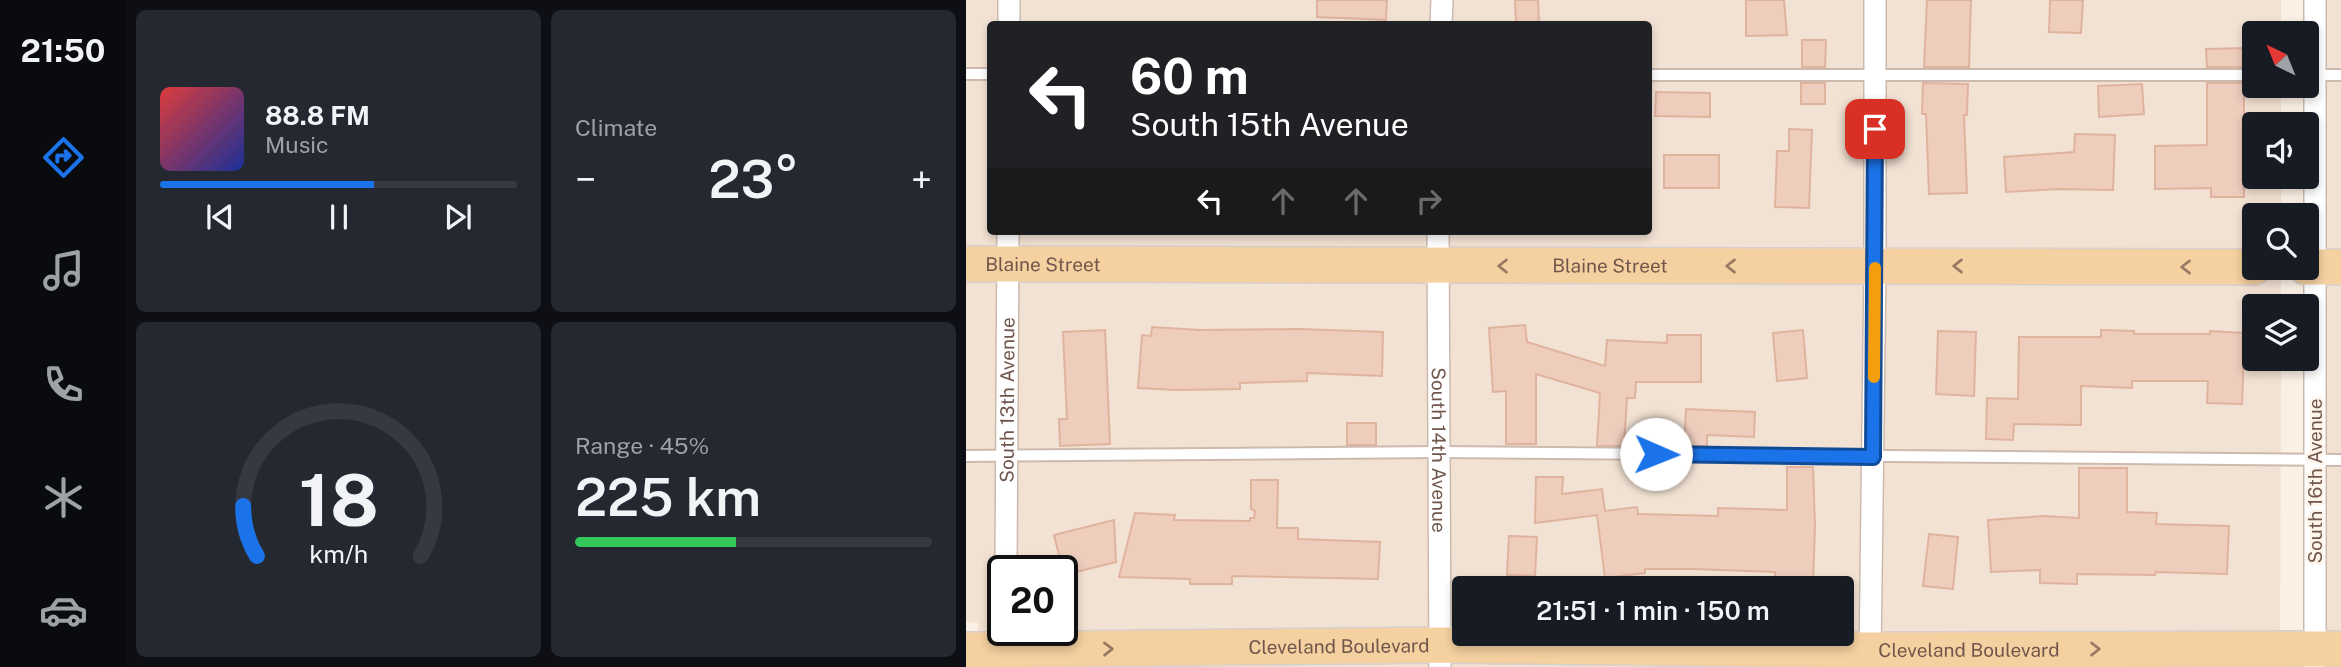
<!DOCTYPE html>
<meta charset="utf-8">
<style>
body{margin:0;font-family:"Public Sans",sans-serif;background:#242831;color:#f1f3f6;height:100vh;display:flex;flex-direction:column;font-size:26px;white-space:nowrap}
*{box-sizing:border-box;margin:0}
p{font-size:23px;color:#9ea1a6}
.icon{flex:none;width:38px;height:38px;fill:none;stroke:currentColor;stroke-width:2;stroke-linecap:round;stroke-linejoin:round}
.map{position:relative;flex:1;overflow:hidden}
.panel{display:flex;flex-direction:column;gap:10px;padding:10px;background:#0d0f14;width:840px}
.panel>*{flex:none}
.top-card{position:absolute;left:21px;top:21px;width:665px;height:214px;border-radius:7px;box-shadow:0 4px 10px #0003;background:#202124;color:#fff;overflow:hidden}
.needle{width:46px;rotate:317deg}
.fabs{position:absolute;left:1276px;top:21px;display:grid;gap:14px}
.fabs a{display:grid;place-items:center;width:77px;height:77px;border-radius:7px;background:#171b24;box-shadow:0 4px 10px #0003;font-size:35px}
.speed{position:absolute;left:21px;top:555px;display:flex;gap:14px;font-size:35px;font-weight:700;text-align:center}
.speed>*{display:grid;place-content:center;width:91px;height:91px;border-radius:50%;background:#171b24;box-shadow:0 4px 10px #0003;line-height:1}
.speed .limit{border:4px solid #111;border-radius:10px;background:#fff;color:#111}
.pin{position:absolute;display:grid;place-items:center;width:60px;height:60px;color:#fff;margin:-30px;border-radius:14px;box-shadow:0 4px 10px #0006}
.me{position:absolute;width:77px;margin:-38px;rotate:91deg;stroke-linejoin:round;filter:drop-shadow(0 0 5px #0008)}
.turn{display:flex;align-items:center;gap:24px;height:147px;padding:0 28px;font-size:32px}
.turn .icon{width:91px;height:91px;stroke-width:2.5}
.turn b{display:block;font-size:49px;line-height:60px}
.lanes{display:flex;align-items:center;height:66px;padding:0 28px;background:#0003;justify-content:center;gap:35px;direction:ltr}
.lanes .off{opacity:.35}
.big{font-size:52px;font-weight:600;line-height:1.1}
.panel .widget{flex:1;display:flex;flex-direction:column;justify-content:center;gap:10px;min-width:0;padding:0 24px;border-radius:10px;background:#242831}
.panel .dial{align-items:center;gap:0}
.dial svg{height:182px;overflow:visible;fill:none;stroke:#363941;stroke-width:7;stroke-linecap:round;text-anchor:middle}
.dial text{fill:#f1f3f6;stroke:none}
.song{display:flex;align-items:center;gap:21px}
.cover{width:84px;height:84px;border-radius:10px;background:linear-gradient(135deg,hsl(0 70% 55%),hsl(230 70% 35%))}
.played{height:7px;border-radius:4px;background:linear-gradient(90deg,#1a73e8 60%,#363941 60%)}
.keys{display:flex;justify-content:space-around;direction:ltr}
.heat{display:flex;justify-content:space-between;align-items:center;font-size:38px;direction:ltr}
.charge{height:10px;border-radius:5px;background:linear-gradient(90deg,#34c759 45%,#363941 0)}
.panel .tiles{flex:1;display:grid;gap:10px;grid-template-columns:repeat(2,1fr)}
.trip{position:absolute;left:486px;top:576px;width:402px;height:70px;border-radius:7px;background:#171b24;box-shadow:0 4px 10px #0003;font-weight:600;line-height:70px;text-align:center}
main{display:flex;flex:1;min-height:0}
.tab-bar{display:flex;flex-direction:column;width:126px;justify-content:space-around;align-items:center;background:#090b0e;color:#9ea1a6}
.tab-bar .icon{width:49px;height:49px}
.tab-bar .selected{color:#1a73e8}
.tab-bar b{font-size:32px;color:#f1f3f6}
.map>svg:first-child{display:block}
.residential{fill:#f2e2d3;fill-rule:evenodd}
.building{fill:#eecdbd;stroke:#e0b39f;stroke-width:2}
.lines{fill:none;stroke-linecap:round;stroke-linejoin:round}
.service-casing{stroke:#cdbaae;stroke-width:14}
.minor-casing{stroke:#cdbaae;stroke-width:24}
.primary-casing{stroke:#d7d0cd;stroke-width:38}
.service{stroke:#fff;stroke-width:10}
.minor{stroke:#fff;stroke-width:21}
.primary{stroke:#f5d0a0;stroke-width:35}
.oneway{stroke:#997b64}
.route-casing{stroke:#114b97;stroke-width:18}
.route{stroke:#1a73e8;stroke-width:12}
.slow{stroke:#f59e0b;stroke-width:12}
.labels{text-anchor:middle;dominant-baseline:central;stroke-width:5;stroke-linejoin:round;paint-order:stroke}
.street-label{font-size:19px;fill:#71564b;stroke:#fef5ea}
</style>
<main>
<nav class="tab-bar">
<b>21:50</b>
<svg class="icon selected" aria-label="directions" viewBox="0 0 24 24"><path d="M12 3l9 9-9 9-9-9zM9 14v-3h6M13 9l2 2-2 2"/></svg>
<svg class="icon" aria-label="music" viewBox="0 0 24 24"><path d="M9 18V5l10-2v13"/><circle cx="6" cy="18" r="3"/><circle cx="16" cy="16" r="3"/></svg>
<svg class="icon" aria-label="phone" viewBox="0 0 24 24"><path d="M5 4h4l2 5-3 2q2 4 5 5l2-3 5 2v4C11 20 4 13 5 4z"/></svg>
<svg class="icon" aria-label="climate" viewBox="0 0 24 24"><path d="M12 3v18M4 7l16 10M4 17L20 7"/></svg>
<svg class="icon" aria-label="car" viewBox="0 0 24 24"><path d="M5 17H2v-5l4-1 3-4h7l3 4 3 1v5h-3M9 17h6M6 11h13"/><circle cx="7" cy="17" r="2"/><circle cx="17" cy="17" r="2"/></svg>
</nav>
<section class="panel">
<div class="tiles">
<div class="widget">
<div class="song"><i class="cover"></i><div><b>88.8 FM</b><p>Music</p></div></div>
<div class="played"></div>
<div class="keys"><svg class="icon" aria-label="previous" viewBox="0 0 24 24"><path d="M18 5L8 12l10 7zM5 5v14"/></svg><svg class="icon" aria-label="pause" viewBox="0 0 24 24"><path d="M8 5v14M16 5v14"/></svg><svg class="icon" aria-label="next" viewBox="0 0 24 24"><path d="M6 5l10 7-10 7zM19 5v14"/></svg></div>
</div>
<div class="widget"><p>Climate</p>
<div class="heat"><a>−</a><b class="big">23°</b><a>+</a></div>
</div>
<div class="widget dial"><svg viewBox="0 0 100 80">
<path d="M14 69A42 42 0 1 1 86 69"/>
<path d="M14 69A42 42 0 0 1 8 47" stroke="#1a73e8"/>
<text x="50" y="56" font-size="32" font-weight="700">18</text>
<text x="50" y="72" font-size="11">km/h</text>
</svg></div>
<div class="widget"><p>Range · 45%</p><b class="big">225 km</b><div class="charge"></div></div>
</div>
</section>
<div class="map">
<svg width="1375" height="667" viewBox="0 0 1375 667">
<rect width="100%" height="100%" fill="#fbf0e4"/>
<!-- residential -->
<path class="residential" d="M 0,0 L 1315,0 L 1315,33 L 1288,33 L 1288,86 L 1315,86 L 1315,124 L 1288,124 L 1288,177 L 1315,177 L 1315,215 L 1288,215 L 1288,268 L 1315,268 L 1315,306 L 1288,306 L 1288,359 L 1315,359 L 1314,667 L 12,667 L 12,623 L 0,622 ZM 24,24 L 682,24 L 682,231 L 24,231 ZM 37,570 L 96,570 L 96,630 L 37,630 ZM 499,588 L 877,588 L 877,634 L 499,634 Z
M 1360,0 L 1375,0 L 1375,667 L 1358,667 Z"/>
<!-- building -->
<path class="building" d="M 351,0 L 421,0 L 420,20 L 351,17 Z
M 549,0 L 572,0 L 573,24 L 550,24 Z
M 780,0 L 818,0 L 821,35 L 780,36 Z
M 961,0 L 1005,0 L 1003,67 L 958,67 Z
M 1084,0 L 1117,0 L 1115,33 L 1083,32 Z
M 836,40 L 860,40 L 859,67 L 836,67 Z
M 1278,48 L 1278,67 L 1241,67 L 1240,49 Z
M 835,83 L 859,83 L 859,104 L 835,104 Z
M 957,83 L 1002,84 L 1001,115 L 998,115 L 1001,193 L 963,194 L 960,114 L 956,114 Z
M 1241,83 L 1278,83 L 1278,197 L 1245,197 L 1245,188 L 1189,189 L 1189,146 L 1241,145 Z
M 1176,84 L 1178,114 L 1133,117 L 1132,86 Z
M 690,92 L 744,93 L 744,117 L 689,116 Z
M 823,129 L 846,130 L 843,208 L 809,207 L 811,151 L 823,151 Z
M 1109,134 L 1149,135 L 1147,190 L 1094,189 L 1040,192 L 1038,157 L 1108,152 Z
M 698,155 L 753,155 L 753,188 L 698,188 Z
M 559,325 L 561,342 L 639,366 L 641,340 L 701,343 L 701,335 L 735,335 L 735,382 L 670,382 L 669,398 L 661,398 L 658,446 L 631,446 L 634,393 L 570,374 L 570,444 L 540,444 L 540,391 L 527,392 L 523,328 Z
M 186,327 L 234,330 L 333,329 L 417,332 L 416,376 L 341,373 L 341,381 L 274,383 L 274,389 L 210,390 L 172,388 L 176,335 L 185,336 Z
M 139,330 L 144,444 L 94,446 L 93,419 L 101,419 L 97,332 Z
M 837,330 L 841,378 L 811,381 L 807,333 Z
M 1135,330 L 1168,331 L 1168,334 L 1244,334 L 1244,331 L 1279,333 L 1276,404 L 1241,403 L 1242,381 L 1166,381 L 1166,388 L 1115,386 L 1115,425 L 1048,424 L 1047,440 L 1020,439 L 1021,398 L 1052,399 L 1053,337 L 1135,337 Z
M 972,331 L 1010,332 L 1008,396 L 970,394 Z
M 720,409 L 789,412 L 788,437 L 741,435 L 741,446 L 718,446 Z
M 381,423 L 410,423 L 410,445 L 381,445 Z
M 821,467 L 847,467 L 849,526 L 847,583 L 809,582 L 809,572 L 726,569 L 679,569 L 679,573 L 639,578 L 631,515 L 569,523 L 570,477 L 597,477 L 596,494 L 636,489 L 639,511 L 671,507 L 672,514 L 752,516 L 752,508 L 821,510 Z
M 1113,468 L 1161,468 L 1161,512 L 1191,513 L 1190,524 L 1263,526 L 1261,574 L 1190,572 L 1189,575 L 1111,574 L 1111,584 L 1074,583 L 1074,570 L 1025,572 L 1022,520 L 1078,516 L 1113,518 Z
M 285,480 L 312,480 L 311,528 L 332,528 L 332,539 L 414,542 L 412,579 L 266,576 L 266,584 L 224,584 L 224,579 L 153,577 L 169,513 L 209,515 L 208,520 L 284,521 L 284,518 L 288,518 L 289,511 L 285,509 Z
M 148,520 L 150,562 L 98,575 L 88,535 Z
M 963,534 L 992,537 L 987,589 L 957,586 Z
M 543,536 L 571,537 L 569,576 L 541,575 Z"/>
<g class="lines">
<!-- service casing -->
<g class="service-casing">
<path id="service" d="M 0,74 L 24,74
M 682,75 L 1288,75
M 1346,75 L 1375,75
M 0,456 L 473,452 L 1375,460"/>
</g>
<!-- minor casing -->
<g class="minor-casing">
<g id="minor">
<path d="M 1349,0 L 1349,667"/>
<path d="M 43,24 L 43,0"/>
<path d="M 475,24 L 476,0"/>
<path id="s1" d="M 472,231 L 474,667"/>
<path id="s2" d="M 40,570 L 42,231"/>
<path d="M 904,659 L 909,266 L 909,0"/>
</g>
</g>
<!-- primary casing -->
<g class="primary-casing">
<g id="primary">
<path id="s3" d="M 0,264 L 1288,267"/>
<path d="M 1340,267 L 1375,267"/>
<path id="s4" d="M 0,650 L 475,645 L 904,650 L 1375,649"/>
</g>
</g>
<!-- service -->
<use href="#service" class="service"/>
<!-- minor -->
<use href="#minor" class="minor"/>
<!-- primary -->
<use href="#primary" class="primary"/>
</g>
<!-- one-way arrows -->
<defs><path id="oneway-chevron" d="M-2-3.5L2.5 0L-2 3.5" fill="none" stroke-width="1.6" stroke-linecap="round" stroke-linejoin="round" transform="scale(1.75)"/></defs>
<g class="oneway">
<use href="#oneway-chevron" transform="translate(537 266) rotate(180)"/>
<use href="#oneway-chevron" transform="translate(765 266) rotate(180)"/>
<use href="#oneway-chevron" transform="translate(992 266) rotate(-180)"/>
<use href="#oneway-chevron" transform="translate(1220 267) rotate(-180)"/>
<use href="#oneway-chevron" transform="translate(142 649) rotate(-1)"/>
<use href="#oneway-chevron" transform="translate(1129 649)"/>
</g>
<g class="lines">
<!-- route casing -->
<g class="route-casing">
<path id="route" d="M 690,454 L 907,457 L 909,129"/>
</g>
<!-- route -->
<use href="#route" class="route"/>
<!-- slow -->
<path class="slow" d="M 908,377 L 909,268"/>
</g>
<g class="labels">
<!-- street labels -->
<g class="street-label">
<text stroke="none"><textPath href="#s3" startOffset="77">Blaine Street</textPath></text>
<text stroke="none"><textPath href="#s3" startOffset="644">Blaine Street</textPath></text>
<text stroke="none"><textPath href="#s2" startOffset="170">South 13th Avenue</textPath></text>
<text stroke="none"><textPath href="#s1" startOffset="219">South 14th Avenue</textPath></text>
<text transform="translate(1349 481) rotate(-90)">South 16th Avenue</text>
<text stroke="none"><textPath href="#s4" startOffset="373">Cleveland Boulevard</textPath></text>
<text stroke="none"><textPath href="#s4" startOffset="1003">Cleveland Boulevard</textPath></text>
</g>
</g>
</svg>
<div class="fabs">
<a><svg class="needle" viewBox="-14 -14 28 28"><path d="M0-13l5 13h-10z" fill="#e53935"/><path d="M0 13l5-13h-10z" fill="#9ea1a6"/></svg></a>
<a><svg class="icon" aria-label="sound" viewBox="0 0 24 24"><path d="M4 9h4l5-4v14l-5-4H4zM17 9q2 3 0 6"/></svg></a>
<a><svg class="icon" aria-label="search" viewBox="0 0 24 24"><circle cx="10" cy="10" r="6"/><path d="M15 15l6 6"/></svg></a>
<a><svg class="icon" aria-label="layers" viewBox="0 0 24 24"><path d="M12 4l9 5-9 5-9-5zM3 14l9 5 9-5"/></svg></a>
</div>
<div class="speed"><div class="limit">20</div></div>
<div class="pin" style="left:909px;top:129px;background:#d93025"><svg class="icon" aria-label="arrive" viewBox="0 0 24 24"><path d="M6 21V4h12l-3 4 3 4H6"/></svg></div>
<svg class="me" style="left:690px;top:454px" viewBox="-20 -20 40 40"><circle r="19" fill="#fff"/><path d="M0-13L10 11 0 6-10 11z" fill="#1a73e8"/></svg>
<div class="trip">21:51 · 1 min · 150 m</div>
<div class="top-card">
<div class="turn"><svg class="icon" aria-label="left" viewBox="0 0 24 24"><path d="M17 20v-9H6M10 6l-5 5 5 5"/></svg><div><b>60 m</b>South 15th Avenue</div></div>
<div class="lanes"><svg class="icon" aria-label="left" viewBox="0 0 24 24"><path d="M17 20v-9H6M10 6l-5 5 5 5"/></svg><svg class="icon off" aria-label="ahead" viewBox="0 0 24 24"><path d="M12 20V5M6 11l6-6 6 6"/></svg><svg class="icon off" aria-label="ahead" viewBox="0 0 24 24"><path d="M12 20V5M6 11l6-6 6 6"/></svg><svg class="icon off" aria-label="right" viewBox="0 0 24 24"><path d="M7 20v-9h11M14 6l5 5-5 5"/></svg></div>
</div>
</div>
</main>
